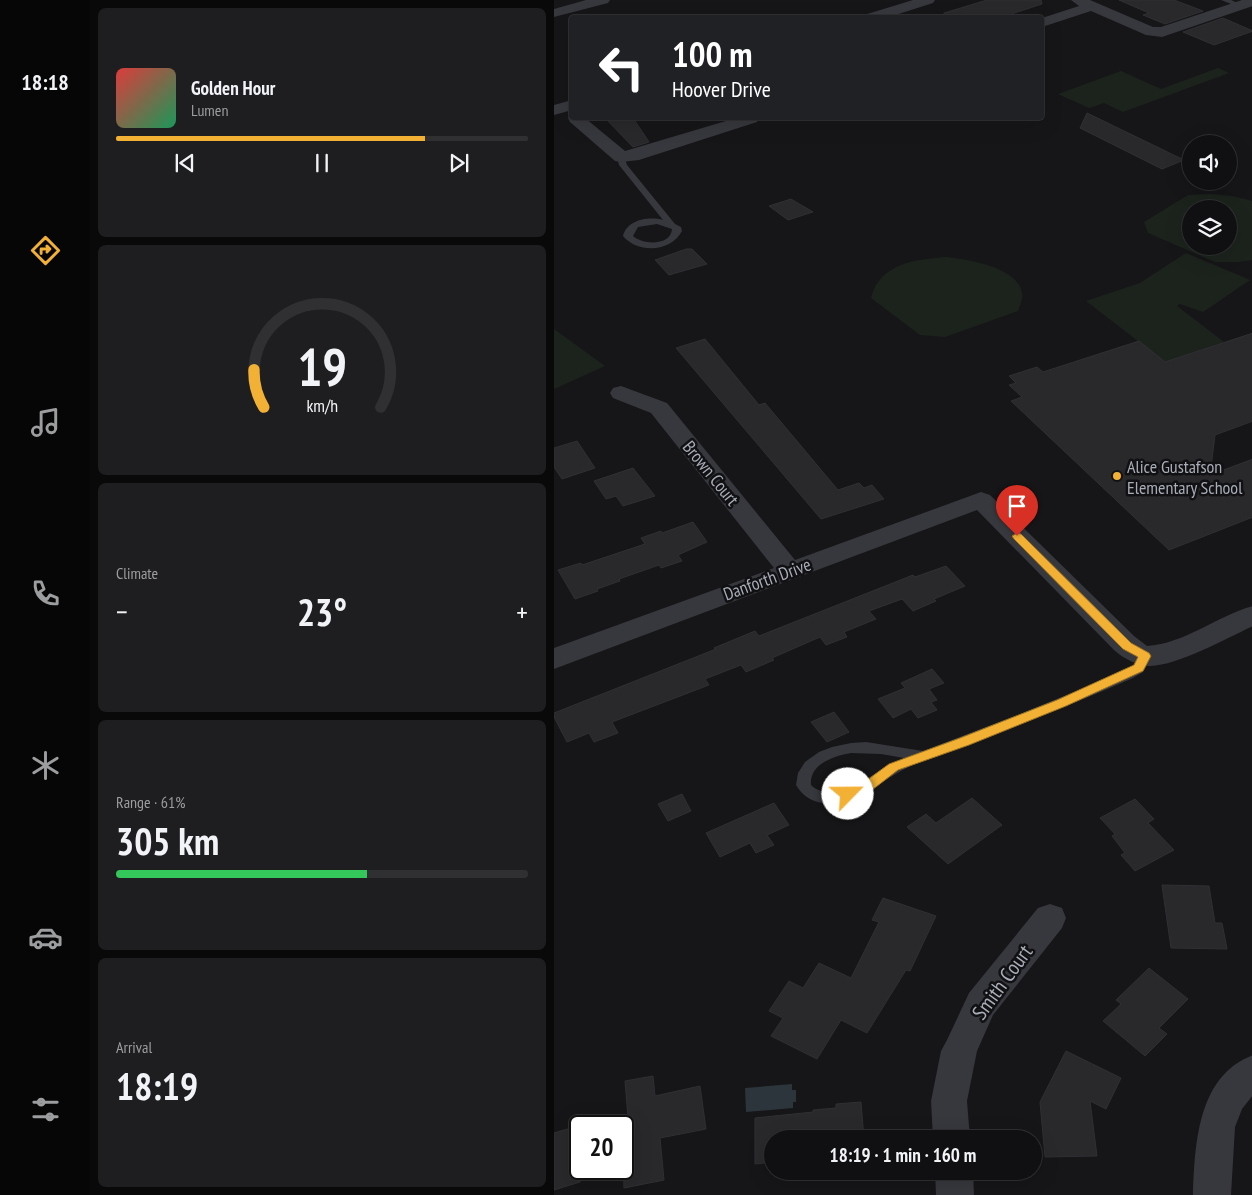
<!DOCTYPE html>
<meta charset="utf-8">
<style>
body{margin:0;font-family:"PT Sans Narrow",sans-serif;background:#1e1e20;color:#f1f3f6;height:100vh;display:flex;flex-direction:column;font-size:19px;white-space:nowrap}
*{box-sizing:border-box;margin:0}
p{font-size:16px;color:#9c9d9f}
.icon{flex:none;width:28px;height:28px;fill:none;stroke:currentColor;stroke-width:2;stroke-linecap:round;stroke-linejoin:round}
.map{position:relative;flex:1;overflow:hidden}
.details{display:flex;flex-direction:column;gap:8px;padding:8px;background:#09090a;width:464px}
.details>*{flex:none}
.banner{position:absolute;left:15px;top:15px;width:475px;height:105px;border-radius:5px;box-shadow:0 5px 20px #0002,0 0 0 1px #303032;background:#202124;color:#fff;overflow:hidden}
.buttons{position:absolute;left:628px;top:135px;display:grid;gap:10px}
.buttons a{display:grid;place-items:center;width:55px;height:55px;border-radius:50%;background:#101012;box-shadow:0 5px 20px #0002,0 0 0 1px #303032;font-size:25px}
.speed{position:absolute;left:15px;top:1115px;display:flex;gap:10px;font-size:25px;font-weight:700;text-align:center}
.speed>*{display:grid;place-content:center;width:65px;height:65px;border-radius:50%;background:#101012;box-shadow:0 5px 20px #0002,0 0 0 1px #303032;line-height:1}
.speed .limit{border:2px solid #111;border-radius:8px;background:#fff;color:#111}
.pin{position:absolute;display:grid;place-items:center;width:42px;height:42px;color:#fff;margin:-51px -21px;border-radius:50% 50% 50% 0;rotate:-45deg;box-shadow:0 0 5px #0007}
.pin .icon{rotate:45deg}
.me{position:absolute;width:55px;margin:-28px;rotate:67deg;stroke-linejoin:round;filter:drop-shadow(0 0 4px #0008)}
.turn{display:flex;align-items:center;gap:18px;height:105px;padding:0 20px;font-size:22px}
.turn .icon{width:65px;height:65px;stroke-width:2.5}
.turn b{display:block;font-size:35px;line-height:42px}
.big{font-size:38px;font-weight:600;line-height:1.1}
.details .card{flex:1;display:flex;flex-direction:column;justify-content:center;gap:8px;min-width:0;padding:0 18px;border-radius:8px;background:#1e1e20}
.details .dial{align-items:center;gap:0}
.dial svg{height:130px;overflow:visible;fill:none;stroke:#303032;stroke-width:7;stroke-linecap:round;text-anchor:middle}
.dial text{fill:#f1f3f6;stroke:none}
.song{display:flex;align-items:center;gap:15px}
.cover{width:60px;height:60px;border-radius:8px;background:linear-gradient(135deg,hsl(0 70% 55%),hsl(150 70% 35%))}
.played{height:5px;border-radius:2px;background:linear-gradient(90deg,#f2b134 75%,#303032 75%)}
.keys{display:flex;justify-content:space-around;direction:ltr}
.heat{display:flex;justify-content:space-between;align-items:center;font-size:28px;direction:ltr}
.charge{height:8px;border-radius:4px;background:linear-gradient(90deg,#34c759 61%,#303032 0)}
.trip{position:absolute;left:210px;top:1130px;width:278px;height:50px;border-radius:25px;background:#101012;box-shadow:0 5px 20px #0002,0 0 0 1px #303032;font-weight:600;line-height:50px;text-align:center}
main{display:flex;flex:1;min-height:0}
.tab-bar{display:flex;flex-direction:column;width:90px;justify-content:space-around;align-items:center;background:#060607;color:#9c9d9f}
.tab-bar .icon{width:35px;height:35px}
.tab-bar .on{color:#f2b134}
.tab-bar b{font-size:22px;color:#f1f3f6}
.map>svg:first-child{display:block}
.green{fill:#1c231d;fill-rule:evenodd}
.water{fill:#2c353c}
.building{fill:#29292c;stroke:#303034}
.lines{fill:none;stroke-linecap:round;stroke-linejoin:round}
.service{fill:#37383d;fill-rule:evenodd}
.minor{fill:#37383d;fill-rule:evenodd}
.route{fill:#f2b134;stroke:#9d7322}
.poi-dot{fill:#f2b134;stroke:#111113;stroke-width:2}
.labels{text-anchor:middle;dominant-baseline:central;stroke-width:5;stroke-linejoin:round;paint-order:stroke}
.poi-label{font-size:18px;fill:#a8adb8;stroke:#111113;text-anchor:start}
.street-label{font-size:18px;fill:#a8adb8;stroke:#111113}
.near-street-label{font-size:21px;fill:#a8adb8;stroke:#111113}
</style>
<main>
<nav class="tab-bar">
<b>18:18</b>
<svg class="icon on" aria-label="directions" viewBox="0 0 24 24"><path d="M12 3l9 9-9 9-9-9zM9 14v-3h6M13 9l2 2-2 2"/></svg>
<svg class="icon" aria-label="music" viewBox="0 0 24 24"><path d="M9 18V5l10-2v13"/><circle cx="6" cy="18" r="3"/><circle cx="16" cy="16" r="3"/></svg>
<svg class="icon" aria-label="phone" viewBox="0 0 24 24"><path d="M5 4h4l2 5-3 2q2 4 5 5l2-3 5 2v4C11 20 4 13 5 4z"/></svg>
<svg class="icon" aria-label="climate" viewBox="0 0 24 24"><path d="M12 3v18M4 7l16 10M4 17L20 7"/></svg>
<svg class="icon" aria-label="car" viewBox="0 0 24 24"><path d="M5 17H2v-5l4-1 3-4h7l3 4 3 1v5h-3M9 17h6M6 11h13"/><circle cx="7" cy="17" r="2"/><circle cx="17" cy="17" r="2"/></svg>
<svg class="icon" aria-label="filters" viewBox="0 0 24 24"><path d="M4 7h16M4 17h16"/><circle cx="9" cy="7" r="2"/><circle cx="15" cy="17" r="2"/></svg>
</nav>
<section class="details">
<div class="card">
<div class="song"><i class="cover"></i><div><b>Golden Hour</b><p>Lumen</p></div></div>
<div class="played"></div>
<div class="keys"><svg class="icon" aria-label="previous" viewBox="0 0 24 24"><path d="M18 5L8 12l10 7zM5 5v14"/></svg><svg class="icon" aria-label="pause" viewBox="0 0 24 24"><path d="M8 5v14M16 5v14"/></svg><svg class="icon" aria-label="next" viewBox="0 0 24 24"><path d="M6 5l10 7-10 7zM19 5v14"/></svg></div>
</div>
<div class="card dial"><svg viewBox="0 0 100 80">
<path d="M14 69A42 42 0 1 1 86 69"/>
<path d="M14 69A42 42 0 0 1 8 46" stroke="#f2b134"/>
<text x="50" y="56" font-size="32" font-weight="700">19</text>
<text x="50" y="72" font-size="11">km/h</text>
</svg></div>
<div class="card"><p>Climate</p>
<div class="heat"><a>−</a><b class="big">23°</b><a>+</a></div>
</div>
<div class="card"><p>Range · 61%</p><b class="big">305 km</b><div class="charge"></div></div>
<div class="card"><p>Arrival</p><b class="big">18:19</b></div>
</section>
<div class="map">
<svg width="699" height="1195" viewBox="0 0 699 1195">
<rect width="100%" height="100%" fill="#161618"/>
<!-- green -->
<path class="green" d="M 664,68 L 675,73 L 569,112 L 550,103 L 535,108 L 504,94 L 567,71 L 607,89 Z
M 656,194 L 678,196 L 698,201 L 698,260 L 685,262 L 661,262 L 594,233 L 590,222 L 634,195 ZM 636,209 L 674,209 L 674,246 L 636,246 Z
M 632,253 L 696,280 L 649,312 L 626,304 L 623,306 L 670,342 L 611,362 L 532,301 L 586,283 Z
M 391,257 C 413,259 472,268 468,299 C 467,303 465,307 464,311 L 391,337 L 366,335 L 317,298 C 326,263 361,260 391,257 Z
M 0,329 L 51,366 L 0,389 Z"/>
<!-- water -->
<path class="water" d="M 238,1084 L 238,1090 L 242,1090 L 242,1102 L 239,1102 L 239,1108 L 192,1112 L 191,1088 Z"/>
<!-- building -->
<path class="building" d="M 433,0 L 487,0 L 488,4 L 445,18 L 390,18 L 390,13 Z
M 565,0 L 620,0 L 649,11 L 611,24 L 589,15 L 595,13 Z
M 669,18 L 699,31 L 660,45 L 629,32 Z
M 533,113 L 630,160 L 608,169 L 526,128 Z
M 51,118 L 79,118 L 95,142 L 79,147 Z
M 237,199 L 259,212 L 234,220 L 215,206 Z
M 132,249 L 138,249 L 153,264 L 115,275 L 101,260 Z
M 699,333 L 699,421 L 661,435 L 656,475 L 699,459 L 699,517 L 615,550 L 457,401 L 468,397 L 455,385 L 462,383 L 455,376 L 483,367 L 489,372 L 585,341 L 611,362 Z
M 151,339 L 205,405 L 211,403 L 284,490 L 305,483 L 310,488 L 318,485 L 330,499 L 267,519 L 122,348 Z
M 23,441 L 41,468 L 8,479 L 0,467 L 0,448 Z
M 79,468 L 101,496 L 69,506 L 62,496 L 52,499 L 40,481 Z
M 139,522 L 153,542 L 124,555 L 128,561 L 107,568 L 105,565 L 65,579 L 66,581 L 43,589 L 44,591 L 21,599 L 4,570 L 27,563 L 28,565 L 91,544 L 87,538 L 107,531 L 108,533 Z
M 392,566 L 411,586 L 380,599 L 382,601 L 359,611 L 348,599 L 315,611 L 322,619 L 290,632 L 293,637 L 272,645 L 266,637 L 218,658 L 220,660 L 192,672 L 187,665 L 151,679 L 155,685 L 58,722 L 64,733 L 40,742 L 35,733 L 13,742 L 0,717 L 0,713 L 162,649 L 160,648 L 201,631 L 205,636 L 359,575 L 361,577 Z
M 378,669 L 390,683 L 375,689 L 383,700 L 377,702 L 383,710 L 364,718 L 357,709 L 339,718 L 324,699 L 351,688 L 347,683 Z
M 280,712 L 295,732 L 273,742 L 257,722 Z
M 128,794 L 137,811 L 114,821 L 104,804 Z
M 418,798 L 448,825 L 394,864 L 353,827 L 372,814 L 382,823 Z
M 581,799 L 600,819 L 594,823 L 620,850 L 581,871 L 567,855 L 571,853 L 558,836 L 561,834 L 546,818 Z
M 220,803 L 235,825 L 213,835 L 220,845 L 202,853 L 196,843 L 166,857 L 152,833 Z
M 608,885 L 655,886 L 661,923 L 668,923 L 673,949 L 617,948 Z
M 329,898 L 382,916 L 356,971 L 352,970 L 313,1033 L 287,1020 L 263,1059 L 217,1036 L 229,1018 L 215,1011 L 235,981 L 249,988 L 265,963 L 297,978 L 325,922 L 318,920 Z
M 595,968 L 634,999 L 605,1028 L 613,1034 L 591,1056 L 549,1021 L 567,1004 L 562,1000 Z
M 512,1051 L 567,1078 L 552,1109 L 536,1101 L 543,1156 L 491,1157 L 486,1102 Z
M 99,1076 L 101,1096 L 146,1086 L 152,1129 L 106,1138 L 110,1180 L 70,1188 L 69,1154 L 77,1153 L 71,1081 Z
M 307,1102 L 310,1139 L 219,1139 L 219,1162 L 201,1164 L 201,1118 L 259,1112 L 259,1110 L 282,1108 L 282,1104 Z
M 24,1126 L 26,1139 L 26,1182 L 0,1190 L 0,1133 Z"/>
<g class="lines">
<!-- service -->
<path class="service" d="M 667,0 L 677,0 L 688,5 L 685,7 Z
M 67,154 L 70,155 L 73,165 L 121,224 L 127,227 L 128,231 C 117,252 84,254 69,236 C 73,220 94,216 109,220 L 65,165 L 63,157 ZM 103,224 L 118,229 C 117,246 89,245 79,236 L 84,227 Z
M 591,651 L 596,653 L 598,656 L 589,672 L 579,678 C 507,710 432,736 359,765 C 332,777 311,798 280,803 C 264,805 250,799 242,785 L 244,773 L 251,762 L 265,752 L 278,747 L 297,743 L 312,742 L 369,751 L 466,714 L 564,674 L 579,666 L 586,653 ZM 297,753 L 327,754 L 350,758 C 327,767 280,808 257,785 C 255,764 280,756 297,753 Z"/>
<!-- minor -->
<path class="minor" d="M 32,0 L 56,0 L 54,3 L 0,17 L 0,9 Z
M 359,0 L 381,0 L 379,3 L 332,18 L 308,18 L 310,15 Z
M 517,0 L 536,0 L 599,27 L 607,27 L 688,0 L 699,0 L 699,6 L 608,37 L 592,35 L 537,11 L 488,27 L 488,18 L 525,6 Z
M 18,100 L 18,110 L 0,115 L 0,105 Z
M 16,114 L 18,118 L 31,118 L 71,151 L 182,118 L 205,118 L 203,122 L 85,160 L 67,162 L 61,161 L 16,122 L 14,118 Z
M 67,386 L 113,403 L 241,560 L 427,492 L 436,495 L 580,636 L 593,646 C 630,644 663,616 699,606 L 699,626 C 671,639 625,665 596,666 C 583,666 569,658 560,650 L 423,510 L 0,669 L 0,648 L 220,568 L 97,413 L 59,398 L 56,393 L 59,388 Z
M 496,904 L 508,908 L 512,918 L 508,928 L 439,1015 L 423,1051 L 413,1101 L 416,1139 L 379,1139 L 377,1101 L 387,1051 L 393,1040 L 415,993 L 484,908 Z
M 699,1055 L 699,1095 L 688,1109 L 681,1127 L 677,1195 L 639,1195 C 641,1145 643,1076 699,1055 Z
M 381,1171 L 419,1171 L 420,1195 L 382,1195 Z"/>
</g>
<!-- route -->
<path class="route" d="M 463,533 L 467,534 L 577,643 L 595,653 L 597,656 L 589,671 L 512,706 L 415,745 L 344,770 L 318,790 L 294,800 L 289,798 L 287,794 L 289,791 L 309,783 L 335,764 L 406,738 L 503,700 L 580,665 L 584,657 L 569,649 L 460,539 L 458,536 Z"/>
<!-- markers -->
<circle class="poi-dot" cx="563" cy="476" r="5"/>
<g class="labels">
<!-- poi labels -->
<g class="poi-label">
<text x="573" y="466">Alice Gustafson<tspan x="573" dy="21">Elementary School</tspan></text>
</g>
<!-- street labels -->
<g class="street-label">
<text transform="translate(157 473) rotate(51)">Brown Court</text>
<text transform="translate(213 579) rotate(-20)">Danforth Drive</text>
</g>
<!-- near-street labels -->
<g class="near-street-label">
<text transform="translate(448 982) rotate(-54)">Smith Court</text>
</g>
</g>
</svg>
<div class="buttons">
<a><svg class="icon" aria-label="sound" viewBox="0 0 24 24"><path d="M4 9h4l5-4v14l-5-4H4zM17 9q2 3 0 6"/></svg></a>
<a><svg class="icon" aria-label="layers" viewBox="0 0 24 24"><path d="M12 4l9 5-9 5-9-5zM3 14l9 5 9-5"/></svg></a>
</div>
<div class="speed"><div class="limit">20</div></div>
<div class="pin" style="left:463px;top:536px;background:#d93025"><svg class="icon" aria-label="arrive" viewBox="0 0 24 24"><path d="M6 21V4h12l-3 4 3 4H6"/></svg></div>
<svg class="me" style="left:294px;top:794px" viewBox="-20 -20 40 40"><circle r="19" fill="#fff"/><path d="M0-13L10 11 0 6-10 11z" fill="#f2b134"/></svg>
<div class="trip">18:19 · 1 min · 160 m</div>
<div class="banner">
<div class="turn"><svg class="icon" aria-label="left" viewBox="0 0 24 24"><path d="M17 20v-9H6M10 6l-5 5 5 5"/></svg><div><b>100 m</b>Hoover Drive</div></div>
</div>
</div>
</main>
